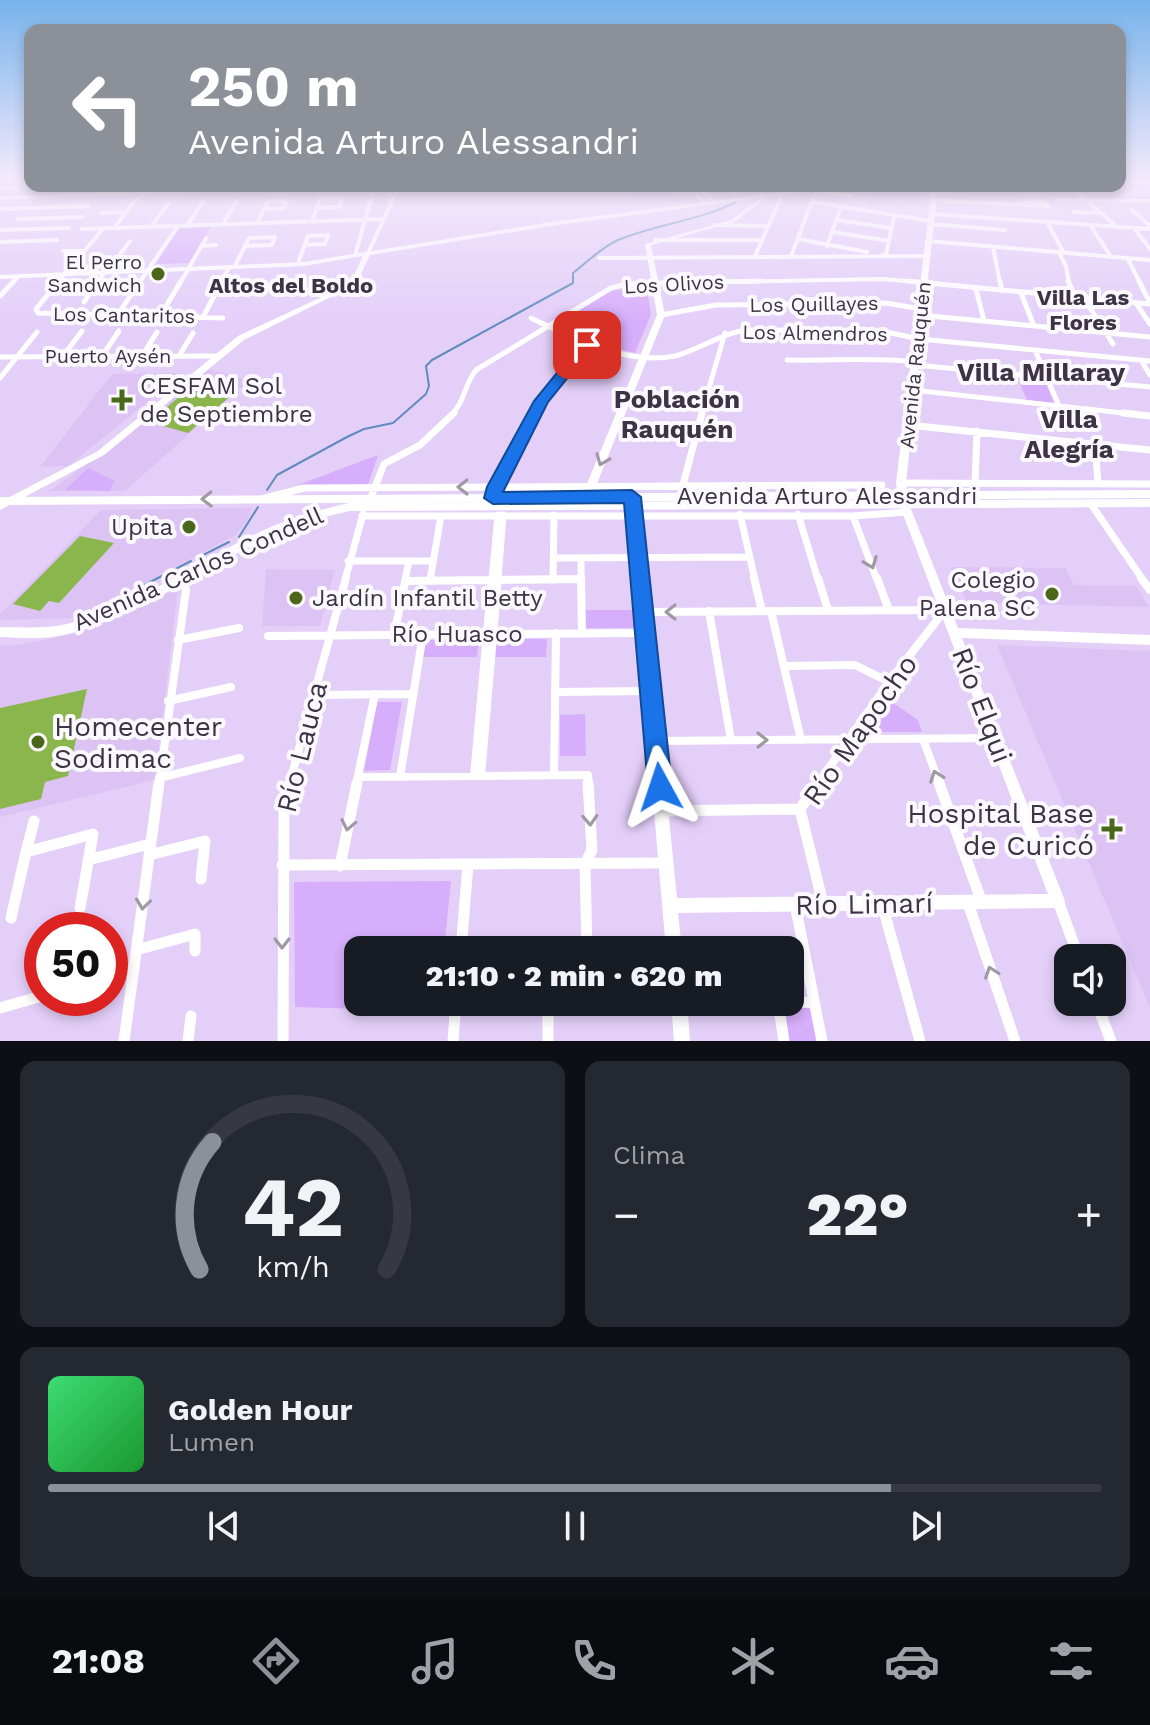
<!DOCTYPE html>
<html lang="es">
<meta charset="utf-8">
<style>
body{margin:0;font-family:"Work Sans",sans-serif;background:#242831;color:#f1f3f6;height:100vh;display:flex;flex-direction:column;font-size:30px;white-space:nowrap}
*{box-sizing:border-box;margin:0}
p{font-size:26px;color:#9ea1a6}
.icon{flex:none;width:44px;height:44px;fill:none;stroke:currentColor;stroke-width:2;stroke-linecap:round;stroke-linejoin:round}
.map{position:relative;height:1041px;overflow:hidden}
.details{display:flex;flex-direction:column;gap:20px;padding:20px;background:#0d0f14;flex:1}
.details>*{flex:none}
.banner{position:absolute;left:24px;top:24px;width:1102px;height:168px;border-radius:16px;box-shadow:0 4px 12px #0003;background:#8c9099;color:#fff;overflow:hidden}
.buttons{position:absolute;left:1054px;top:944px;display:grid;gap:16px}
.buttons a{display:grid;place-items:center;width:72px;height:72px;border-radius:16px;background:#171b24;box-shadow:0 4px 12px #0003;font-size:40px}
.speed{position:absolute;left:24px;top:912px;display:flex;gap:16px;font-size:40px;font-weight:700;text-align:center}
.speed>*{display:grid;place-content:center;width:104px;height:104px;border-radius:50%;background:#171b24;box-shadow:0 4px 12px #0003;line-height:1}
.speed .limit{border:12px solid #d22;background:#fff;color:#111}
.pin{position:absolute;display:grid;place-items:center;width:68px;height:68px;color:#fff;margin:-34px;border-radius:16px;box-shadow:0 4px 12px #0006}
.me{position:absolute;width:88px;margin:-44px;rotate:355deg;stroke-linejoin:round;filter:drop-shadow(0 0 6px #0008)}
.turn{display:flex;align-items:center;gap:28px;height:168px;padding:0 32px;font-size:36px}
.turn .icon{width:104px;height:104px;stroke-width:2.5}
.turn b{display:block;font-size:56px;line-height:68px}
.big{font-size:60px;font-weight:800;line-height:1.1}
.details .widget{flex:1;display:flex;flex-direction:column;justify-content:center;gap:12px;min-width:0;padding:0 28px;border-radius:16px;background:#242831}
.details .dial{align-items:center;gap:0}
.dial svg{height:208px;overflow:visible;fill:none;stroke:#363941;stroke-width:7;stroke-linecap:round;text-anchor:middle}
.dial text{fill:#f1f3f6;stroke:none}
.song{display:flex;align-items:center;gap:24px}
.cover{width:96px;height:96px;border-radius:12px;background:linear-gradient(135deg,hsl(140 70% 55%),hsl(130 70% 35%))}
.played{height:8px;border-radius:4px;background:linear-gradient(90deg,#8c9099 80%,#363941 80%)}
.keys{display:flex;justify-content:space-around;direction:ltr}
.heat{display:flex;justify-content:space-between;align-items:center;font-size:44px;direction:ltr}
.details .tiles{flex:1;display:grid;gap:20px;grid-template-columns:1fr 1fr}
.widget:last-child{grid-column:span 2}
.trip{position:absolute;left:344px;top:936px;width:460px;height:80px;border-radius:16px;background:#171b24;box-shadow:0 4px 12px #0003;font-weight:800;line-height:80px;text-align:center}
.tab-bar{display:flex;height:128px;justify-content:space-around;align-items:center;background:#090b0e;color:#9ea1a6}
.tab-bar .icon{width:56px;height:56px}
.tab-bar .on{color:#8c9099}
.tab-bar b{font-size:36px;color:#f1f3f6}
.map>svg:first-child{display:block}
.built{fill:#dcc3f4}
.green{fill:#d7aefb}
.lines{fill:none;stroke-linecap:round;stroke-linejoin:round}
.stream{stroke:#608bbc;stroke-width:2}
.building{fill:#8bb64d}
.street-far4{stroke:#fff;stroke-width:4}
.street-far3{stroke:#fff;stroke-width:5}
.street-far2{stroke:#fff;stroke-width:7}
.street-far1{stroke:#fff;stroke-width:8}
.street{stroke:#fff;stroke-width:11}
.secondary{fill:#fff;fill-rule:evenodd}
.primary{fill:#fff;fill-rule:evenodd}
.oneway{stroke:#9e99a2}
.route{fill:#1a73e8;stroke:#114b97;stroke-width:2}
.poi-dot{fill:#4a671a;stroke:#fbf9fd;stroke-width:3}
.labels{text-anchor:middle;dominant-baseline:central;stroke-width:8;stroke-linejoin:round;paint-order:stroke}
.far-poi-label{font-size:20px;fill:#3c3344;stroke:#fbf9fd;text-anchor:end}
.far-street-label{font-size:20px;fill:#3c3344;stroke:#fbf9fd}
.far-neighbourhood-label{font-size:22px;font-weight:bold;fill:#3c3344;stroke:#fbf9fd}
.poi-label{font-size:24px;fill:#3c3344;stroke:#fbf9fd;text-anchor:start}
.street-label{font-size:24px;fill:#3c3344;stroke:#fbf9fd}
.neighbourhood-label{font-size:26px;font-weight:bold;fill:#3c3344;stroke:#fbf9fd}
.near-street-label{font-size:28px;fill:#3c3344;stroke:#fbf9fd}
.near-poi-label{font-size:28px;fill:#3c3344;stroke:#fbf9fd;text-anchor:start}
</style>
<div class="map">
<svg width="1150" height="1041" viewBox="0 0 1150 1041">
<rect width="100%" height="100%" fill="#e4cff9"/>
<!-- built -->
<path class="built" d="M 670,186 L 685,201 L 638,208 L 620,187 Z
M 872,186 L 926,192 L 924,209 L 901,205 L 902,210 L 867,205 Z
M 207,369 L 250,380 L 125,491 L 49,491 L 142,424 Z
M 183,373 L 68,466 L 40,467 L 112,374 Z
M 252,508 L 245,524 L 235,535 L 122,596 L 70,618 L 0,620 L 0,614 L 101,510 Z
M 951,567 L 1065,568 L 1074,585 L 1136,586 L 1149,607 L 967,603 Z
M 266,569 L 335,570 L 320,626 L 262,626 Z
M 178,588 L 155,780 L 0,817 L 0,645 L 13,646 L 82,632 Z
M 997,645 L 1150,651 L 1150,1008 Z"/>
<!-- green -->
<path class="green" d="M 211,227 L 189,263 L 156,264 L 179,228 Z
M 646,285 L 651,314 L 635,353 L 589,341 L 555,325 L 610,291 Z
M 1017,377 L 1044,379 L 1054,403 L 1027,400 Z
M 378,455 L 368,485 L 298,485 Z
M 88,468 L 115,481 L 109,491 L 65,490 Z
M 585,610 L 637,610 L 638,628 L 585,628 Z
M 493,639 L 547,639 L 546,657 L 491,657 Z
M 424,640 L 479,640 L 477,657 L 421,657 Z
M 377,702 L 402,702 L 390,770 L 364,771 Z
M 892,702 L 918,720 L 922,732 L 869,732 Z
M 585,714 L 586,756 L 560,756 L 560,715 Z
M 451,881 L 444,950 L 358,950 L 358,1002 L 439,1002 L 438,1011 L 295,1007 L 294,882 Z
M 813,1007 L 819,1041 L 787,1041 L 781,1008 Z"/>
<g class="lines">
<!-- stream -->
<path class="stream" d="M 267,490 L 277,475 L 347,437 L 364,429 L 393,423 L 426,394 L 429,386 L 426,366 L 432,360 L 573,283 L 573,273 C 587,262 602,247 618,240 C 656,224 699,221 736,202
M 239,537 L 258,507
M 201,556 L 229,542
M 127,594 L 191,561"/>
</g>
<!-- building -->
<path class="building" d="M 191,387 L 217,394 L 222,390 L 234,393 L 188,433 L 149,422 Z
M 80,536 L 114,543 L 59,603 L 49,601 L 40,611 L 13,604 Z
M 87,689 L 68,776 L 45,782 L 41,799 L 0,809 L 0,708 Z"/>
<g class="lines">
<!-- street-far4 -->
<path class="street-far4" d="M 30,180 L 10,181 L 2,188 L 31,186
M 1120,182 L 1150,183
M 55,186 L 80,186
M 129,186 L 141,186
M 388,186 L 391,205
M 689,186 L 705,203
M 698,186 L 714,202
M 1070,186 L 1116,226
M 818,191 L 851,196
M 96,196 L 104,186
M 763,196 L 760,191 L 766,186
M 0,198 L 332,186
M 933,200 L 1048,206
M 1059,200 L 1150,201
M 268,201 L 287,201 L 284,208 L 264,209 Z
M 1020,201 L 1042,201 L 1048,206
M 813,202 L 931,221
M 0,209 L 88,206
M 1131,209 L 1150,226
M 1073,212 L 1098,213
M 101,213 L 126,212
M 931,214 L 1150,229
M 18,219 L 83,217
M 837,220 L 891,228
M 312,221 L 320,199 L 342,198 L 339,207 L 317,208
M 1047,222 L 1064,253
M 257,223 L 264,209
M 223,224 L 237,200
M 930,224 L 1005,230
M 715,225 L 769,226
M 187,226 L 203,201
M 1091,226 L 1111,257
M 151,227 L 168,204
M 114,228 L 133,203 L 152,186
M 1134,228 L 1150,249
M 82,229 L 384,219
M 0,230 L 69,228
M 833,232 L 889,241
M 275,237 L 272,245 L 245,246 L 249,238 Z
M 798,239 L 867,252
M 655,240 L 762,240
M 928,241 L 1150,260
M 0,242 L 57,240
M 202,246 L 216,245
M 827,246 L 841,207
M 993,247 L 1000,283
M 370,249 L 399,186
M 63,251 L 84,251
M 356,252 L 372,195
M 1059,253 L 1066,266 L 1069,283
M 883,255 L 886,255 L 894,216
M 755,256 L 783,193
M 791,256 L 818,186
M 599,258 L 927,256
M 1128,259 L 1140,283
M 299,260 L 308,236 L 328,235 L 325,244 L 305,245
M 236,264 L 245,246
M 190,266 L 206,238
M 109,269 L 130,241
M 12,283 L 18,277
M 57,283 L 103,229
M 97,283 L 104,273
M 139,283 L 178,226
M 180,283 L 188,270
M 221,283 L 228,269
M 659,283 L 882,279 L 929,283"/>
<!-- street-far3 -->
<path class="street-far3" d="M 59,281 L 36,309 L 38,313 L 223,318
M 907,281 L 1150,304
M 1000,281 L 1002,291
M 1068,281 L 1076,297 L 1090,308 L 1113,344
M 1139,281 L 1150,303
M 976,289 L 984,321
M 1021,293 L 1034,326
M 0,296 L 14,281
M 84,302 L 98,281
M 1136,303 L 1150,324
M 165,308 L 181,281
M 661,315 L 716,305 L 886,303 L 921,309
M 920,315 L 1150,337
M 117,316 L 140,281
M 203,317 L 222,281
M 531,318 C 571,338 629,366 675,356 C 699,350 719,334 745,330 L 881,331 L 920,339 L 1150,361
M 1035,350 L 1059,406
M 63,356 L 82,331
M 102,356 L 119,331
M 142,356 L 157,332
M 179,356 L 193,333
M 0,357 L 217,356
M 787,360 C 830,361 873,357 915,362
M 1141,360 L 1150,375
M 915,365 L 1150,387
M 0,378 L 37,332
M 912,390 L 1141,415
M 451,415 C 465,402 464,385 476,370 L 611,288 L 627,284 L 761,281
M 534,415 L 542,401 L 587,345
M 701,415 L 725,333"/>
<!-- street-far2 -->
<path class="street-far2" d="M 1123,413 L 1150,416
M 908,425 L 1150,450
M 1095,444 L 1098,484
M 901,483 L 1150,484
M 975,484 L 977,431
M 680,496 L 702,413
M 371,497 L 384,464 L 420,445 L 454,413
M 265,498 L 304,488 L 882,485
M 493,498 L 536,413
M 1091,504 L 1143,580
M 740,514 L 755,580
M 798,514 L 818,580
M 362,516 L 853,516 L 907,512
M 853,516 L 877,580
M 553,558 L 749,557
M 581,558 L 581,580
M 348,561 L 433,561
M 345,580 L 363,514
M 405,580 L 409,561
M 430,580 L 441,516
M 492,580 L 498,515
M 498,580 L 503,515
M 528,580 L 581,579
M 553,580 L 554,515"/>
<!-- street-far1 -->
<path class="street-far1" d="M 581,578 L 582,633
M 754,578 L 762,611
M 818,578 L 828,610
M 877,578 L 889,610
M 1141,578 L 1150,590
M 405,581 L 581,579
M 430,581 L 431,578
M 709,611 L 731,740
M 771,611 L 801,740
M 644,612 L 945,610
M 394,635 L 406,578
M 268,636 L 645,633
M 178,640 L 239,628
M 784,666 L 855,665 L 889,682
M 555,692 L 651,691
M 313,695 L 413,694
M 168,701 L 231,687
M 923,739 L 940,785
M 656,741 L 995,738
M 474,776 L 492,578
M 481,776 L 498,578
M 554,776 L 556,633
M 358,777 L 588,775 L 589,785
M 400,777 L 423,634
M 159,778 L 240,758
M 159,785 L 186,590 L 181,578
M 289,785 L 346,578
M 356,785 L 375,694
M 817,785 L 889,682 L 945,610"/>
<!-- street -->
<path class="street" d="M 818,783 L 800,809 L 823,904
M 939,783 L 981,900
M 662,811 L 800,809
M 26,852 L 34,821
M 149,855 L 205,841 L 201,879
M 88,860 L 150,844
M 282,865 L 667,863
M 340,866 L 357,783
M 1058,901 L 1079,958
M 968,903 L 1015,1041
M 795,904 L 822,1041
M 882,904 L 920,1041
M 11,918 L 26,852 L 93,834 L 80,908
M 136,950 L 195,934 L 195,951
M 461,950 L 468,865
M 587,950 L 585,864 L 592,850 L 588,783
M 110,976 L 134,969
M 548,1002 L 548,1041
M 778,1002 L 784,1041
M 1096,1002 L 1111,1041
M 548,1005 L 814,1002
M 0,1008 L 42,996
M 124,1041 L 159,783
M 188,1041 L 191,1016
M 283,1041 L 284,805 L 290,783
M 453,1041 L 456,1002"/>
<!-- secondary -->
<path class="secondary" d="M 828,186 L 844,186 L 841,188 L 767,197 L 735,222 L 651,245 L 665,315 L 596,486 L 593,499 L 590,500 L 585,497 L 586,486 L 657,315 L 645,244 L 731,220 L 761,198 L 551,226 L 370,255 L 359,278 L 347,289 L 244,340 L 104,455 L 0,510 L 0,502 L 98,451 L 238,336 L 343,287 L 353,277 L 363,256 L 304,266 L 0,279 L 0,275 L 304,262 L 365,252 L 369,249 L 372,251 L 551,222 Z
M 932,186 L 938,186 L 906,483 L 909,504 L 958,628 L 1150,635 L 1150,645 L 962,638 L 1065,901 L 1063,906 L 1058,908 L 678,913 L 682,950 L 666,950 L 627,498 L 632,494 L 637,498 L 677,898 L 1048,894 L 899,504 L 896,483 Z
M 671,1002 L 687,1002 L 690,1041 L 674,1041 Z"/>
<!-- primary -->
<path class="primary" d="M 1150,490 L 1150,498 L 0,505 L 0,497 Z
M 1150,499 L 1150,507 L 349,511 C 325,517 301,523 278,533 C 207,565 144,614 68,634 C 46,640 22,638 0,637 L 0,627 C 22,627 46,629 67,624 C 142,605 203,556 273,526 C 297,516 323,509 349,503 Z"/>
</g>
<!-- one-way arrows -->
<defs><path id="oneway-chevron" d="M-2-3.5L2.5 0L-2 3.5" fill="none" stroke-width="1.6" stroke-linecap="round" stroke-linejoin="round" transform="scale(2)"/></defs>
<g class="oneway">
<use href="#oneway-chevron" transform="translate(602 460) rotate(112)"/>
<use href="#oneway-chevron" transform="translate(463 487) rotate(180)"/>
<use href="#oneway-chevron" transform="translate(207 499) rotate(179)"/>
<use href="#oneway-chevron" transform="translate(871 563) rotate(69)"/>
<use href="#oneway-chevron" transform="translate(671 612) rotate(180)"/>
<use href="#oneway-chevron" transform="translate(762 740) rotate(-1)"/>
<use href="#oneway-chevron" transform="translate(936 776) rotate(-110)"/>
<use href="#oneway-chevron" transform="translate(590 820) rotate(87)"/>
<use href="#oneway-chevron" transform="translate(348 825) rotate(102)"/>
<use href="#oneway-chevron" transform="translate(143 904) rotate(97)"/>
<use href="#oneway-chevron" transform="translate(282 943) rotate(90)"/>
<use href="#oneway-chevron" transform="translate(991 972) rotate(-109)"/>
</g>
<!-- sky -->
<linearGradient id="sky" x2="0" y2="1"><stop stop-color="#77b3eb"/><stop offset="0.55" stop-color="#f3e9fc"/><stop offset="1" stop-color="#f3e9fc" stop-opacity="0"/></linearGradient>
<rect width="1150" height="323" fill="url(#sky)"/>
<!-- route -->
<path class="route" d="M 587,341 L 594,345 L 548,402 L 503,492 L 632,490 L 641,497 L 672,787 L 668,796 L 660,800 L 651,796 L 648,787 L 624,503 L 493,504 L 484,498 L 487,487 L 534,401 L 582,342 Z"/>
<!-- markers -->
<g class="poi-dot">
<circle cx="158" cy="274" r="8"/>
<path d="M118 388h8v8h8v8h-8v8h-8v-8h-8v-8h8z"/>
<circle cx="189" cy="527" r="8"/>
<circle cx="1052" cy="594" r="8"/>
<circle cx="296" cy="598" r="8"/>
<circle cx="38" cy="742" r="8"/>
<path d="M1108 817h8v8h8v8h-8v8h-8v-8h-8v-8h8z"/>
</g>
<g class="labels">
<!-- far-poi labels -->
<g class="far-poi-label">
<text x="142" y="262">El Perro<tspan x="142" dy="23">Sandwich</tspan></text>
</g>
<!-- far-street labels -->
<g class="far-street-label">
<text transform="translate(674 284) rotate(-3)">Los Olivos</text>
<text transform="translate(814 304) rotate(-1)">Los Quillayes</text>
<text transform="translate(124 315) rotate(1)">Los Cantaritos</text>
<text transform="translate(815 333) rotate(1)">Los Almendros</text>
<text x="108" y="356">Puerto Aysén</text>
<text transform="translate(915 365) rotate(-84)">Avenida Rauquén</text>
</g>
<!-- far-neighbourhood labels -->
<g class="far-neighbourhood-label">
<text x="291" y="285">Altos del Boldo</text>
<text x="1083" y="297">Villa Las<tspan x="1083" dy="25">Flores</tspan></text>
</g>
<!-- poi labels -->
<g class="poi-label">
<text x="140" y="386">CESFAM Sol<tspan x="140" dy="28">de Septiembre</tspan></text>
<text x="173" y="527" text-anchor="end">Upita</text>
<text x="1036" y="580" text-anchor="end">Colegio<tspan x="1036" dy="28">Palena SC</tspan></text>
<text x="312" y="598">Jardín Infantil Betty</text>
</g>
<!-- street labels -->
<g class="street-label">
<text x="827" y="496">Avenida Arturo Alessandri</text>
<text transform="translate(198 569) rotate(-24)">Avenida Carlos Condell</text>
<text x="457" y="634">Río Huasco</text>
</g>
<!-- neighbourhood labels -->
<g class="neighbourhood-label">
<text x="1041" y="372">Villa Millaray</text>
<text x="677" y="399">Población<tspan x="677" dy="30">Rauquén</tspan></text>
<text x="1069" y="419">Villa<tspan x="1069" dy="30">Alegría</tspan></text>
</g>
<!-- near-street labels -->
<g class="near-street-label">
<text transform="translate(982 705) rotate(69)">Río Elqui</text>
<text transform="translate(860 730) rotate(-55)">Río Mapocho</text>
<text transform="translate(302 747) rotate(-76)">Río Lauca</text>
<text transform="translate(864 904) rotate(-1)">Río Limarí</text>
</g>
<!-- near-poi labels -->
<g class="near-poi-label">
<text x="54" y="726">Homecenter<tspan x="54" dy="32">Sodimac</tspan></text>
<text x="1094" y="813" text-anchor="end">Hospital Base<tspan x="1094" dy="32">de Curicó</tspan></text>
</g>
</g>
</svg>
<div class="buttons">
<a><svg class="icon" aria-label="sound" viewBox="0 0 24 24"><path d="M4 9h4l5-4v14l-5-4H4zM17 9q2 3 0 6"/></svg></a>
</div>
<div class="speed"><div class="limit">50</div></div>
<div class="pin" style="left:587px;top:345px;background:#d93025"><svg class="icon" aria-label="arrive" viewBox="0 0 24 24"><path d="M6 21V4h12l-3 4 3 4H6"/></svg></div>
<svg class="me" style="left:660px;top:787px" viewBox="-20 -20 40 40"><path d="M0-17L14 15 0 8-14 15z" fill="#1a73e8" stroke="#fff" stroke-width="4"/></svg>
<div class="trip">21:10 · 2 min · 620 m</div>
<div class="banner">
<div class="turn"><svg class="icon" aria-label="left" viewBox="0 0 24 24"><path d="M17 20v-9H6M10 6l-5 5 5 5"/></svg><div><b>250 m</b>Avenida Arturo Alessandri</div></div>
</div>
</div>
<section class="details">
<div class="tiles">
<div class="widget dial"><svg viewBox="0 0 100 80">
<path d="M14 69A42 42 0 1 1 86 69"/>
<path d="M14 69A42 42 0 0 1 19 20" stroke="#8c9099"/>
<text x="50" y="56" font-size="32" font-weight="700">42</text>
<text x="50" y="72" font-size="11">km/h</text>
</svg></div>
<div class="widget"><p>Clima</p>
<div class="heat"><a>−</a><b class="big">22°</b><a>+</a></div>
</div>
<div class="widget">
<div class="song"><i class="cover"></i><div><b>Golden Hour</b><p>Lumen</p></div></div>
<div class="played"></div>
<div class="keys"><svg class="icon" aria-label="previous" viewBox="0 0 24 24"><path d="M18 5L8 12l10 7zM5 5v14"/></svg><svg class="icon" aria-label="pause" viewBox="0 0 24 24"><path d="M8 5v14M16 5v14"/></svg><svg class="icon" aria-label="next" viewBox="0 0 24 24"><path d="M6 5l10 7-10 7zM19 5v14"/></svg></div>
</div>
</div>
</section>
<nav class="tab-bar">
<b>21:08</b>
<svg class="icon on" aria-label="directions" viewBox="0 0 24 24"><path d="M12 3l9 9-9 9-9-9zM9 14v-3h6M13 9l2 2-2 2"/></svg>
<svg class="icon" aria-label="music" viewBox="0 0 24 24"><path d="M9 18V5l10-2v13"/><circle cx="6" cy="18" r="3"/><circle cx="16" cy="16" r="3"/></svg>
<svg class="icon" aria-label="phone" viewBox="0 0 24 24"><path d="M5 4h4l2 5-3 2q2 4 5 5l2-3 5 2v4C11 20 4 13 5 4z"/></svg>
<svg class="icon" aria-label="climate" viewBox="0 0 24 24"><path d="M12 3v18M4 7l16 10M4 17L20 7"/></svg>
<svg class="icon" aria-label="car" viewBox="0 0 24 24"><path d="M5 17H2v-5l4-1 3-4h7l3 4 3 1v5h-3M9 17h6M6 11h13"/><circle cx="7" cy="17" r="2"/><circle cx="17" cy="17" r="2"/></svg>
<svg class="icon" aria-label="filters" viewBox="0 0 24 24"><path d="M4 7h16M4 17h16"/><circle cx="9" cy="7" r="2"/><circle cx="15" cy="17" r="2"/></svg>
</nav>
